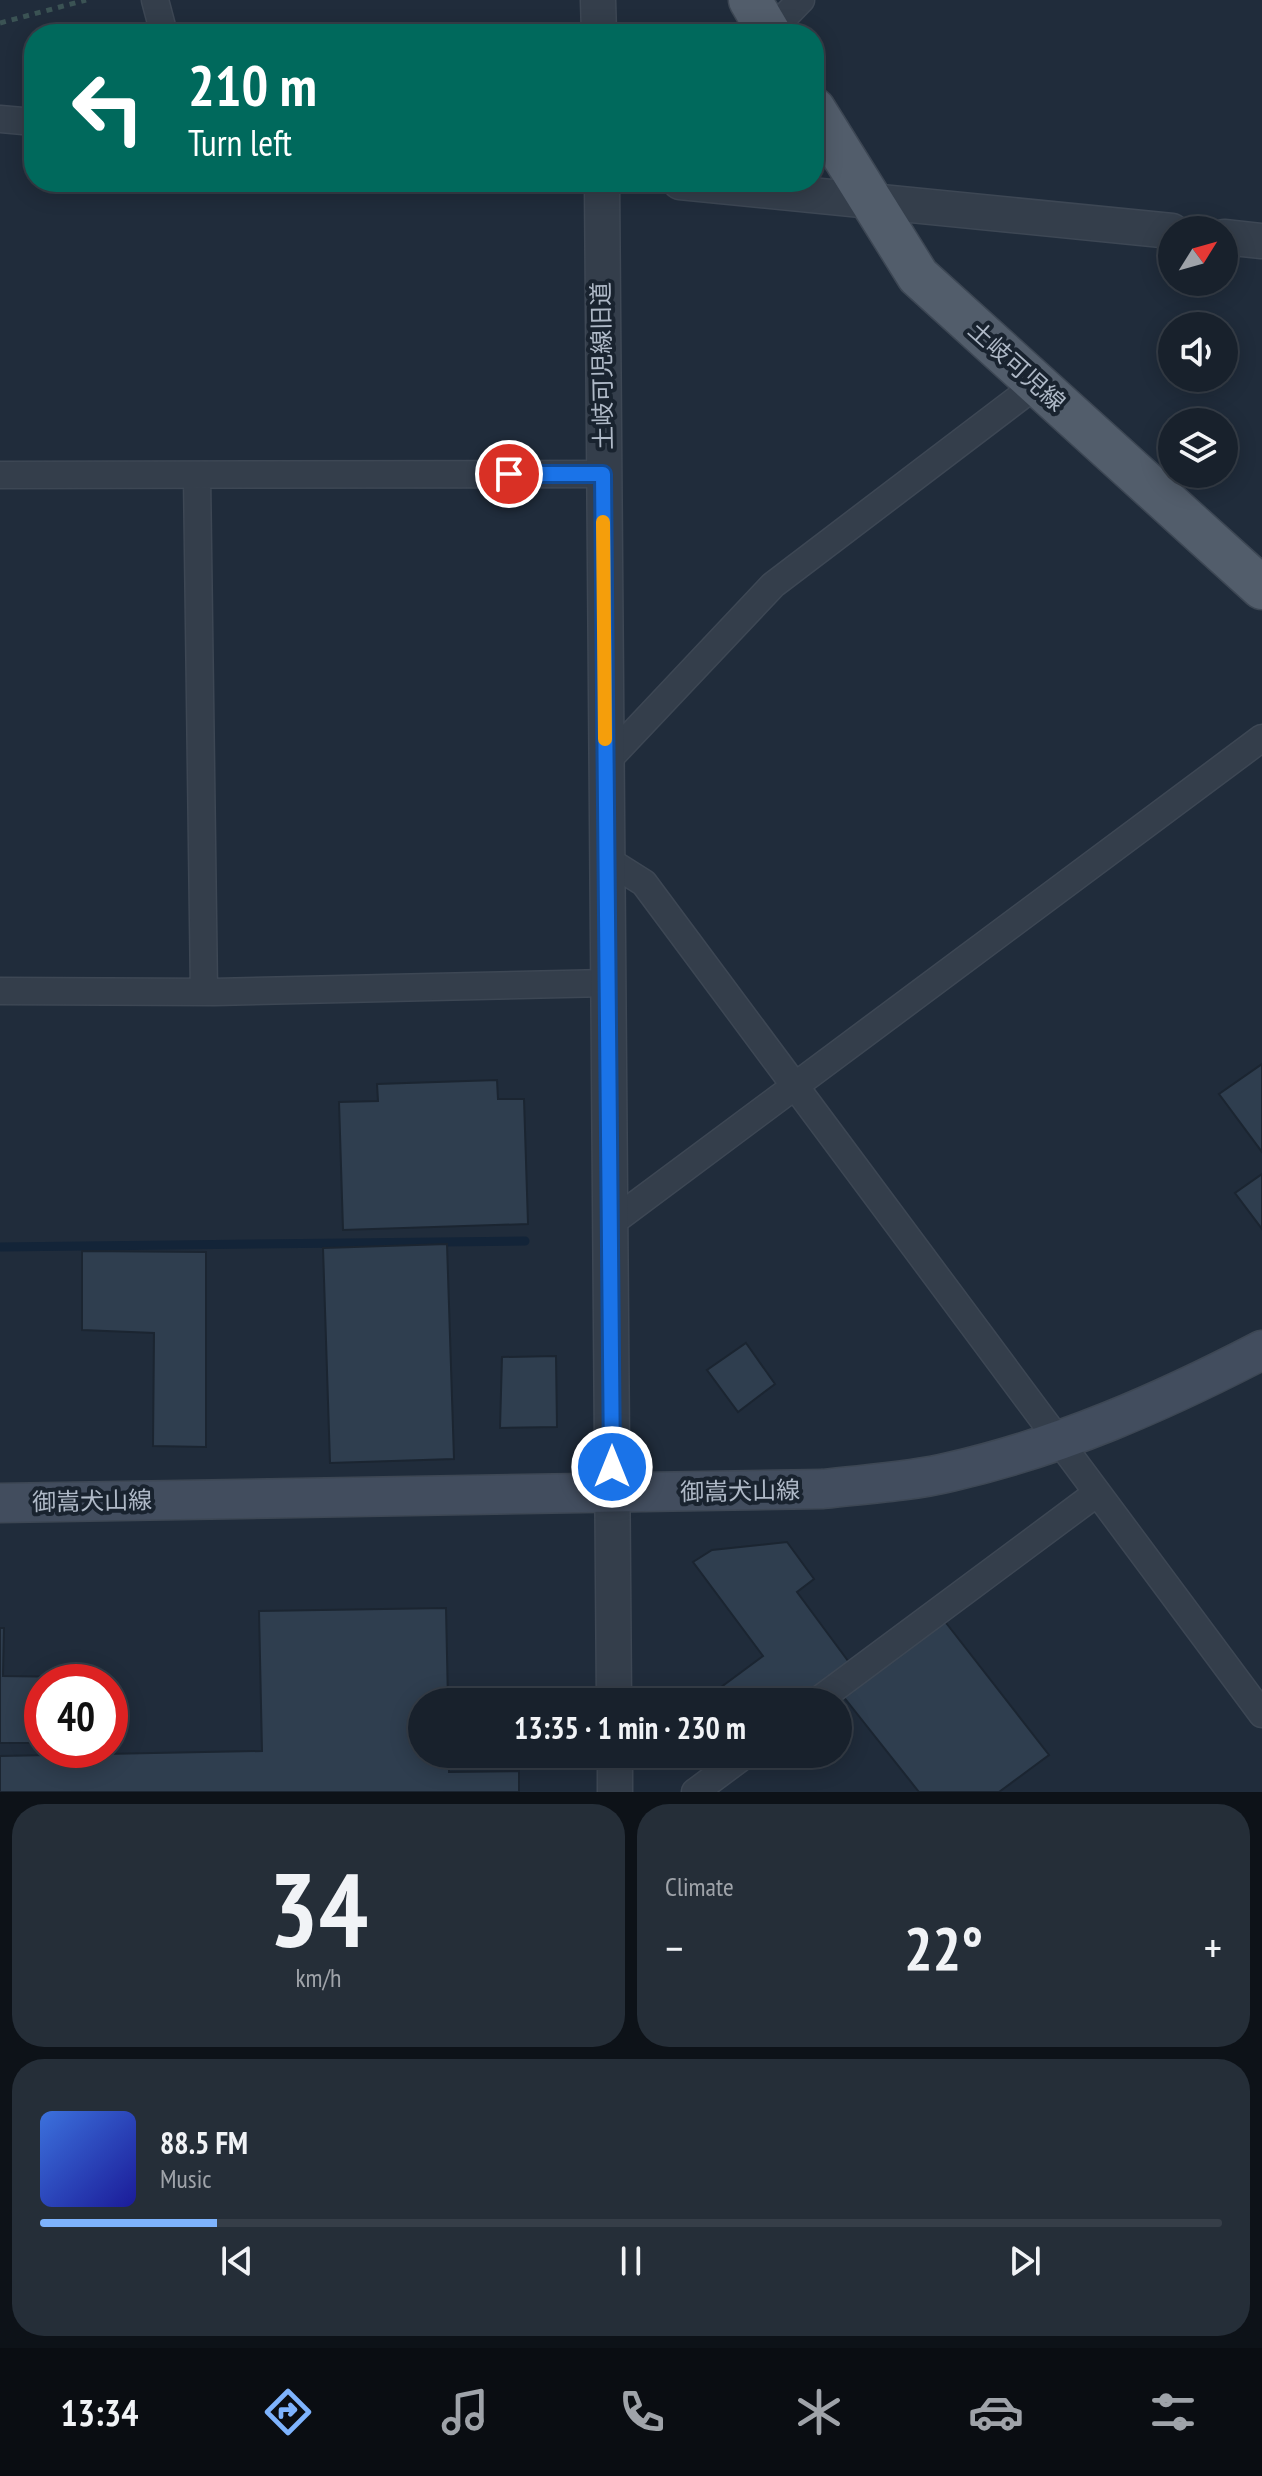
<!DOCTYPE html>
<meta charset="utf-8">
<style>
body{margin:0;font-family:"PT Sans Narrow","Noto Sans JP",sans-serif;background:#252e38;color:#f1f3f6;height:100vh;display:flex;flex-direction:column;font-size:30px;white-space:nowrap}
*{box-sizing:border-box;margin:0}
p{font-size:26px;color:#9fa3a9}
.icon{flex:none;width:44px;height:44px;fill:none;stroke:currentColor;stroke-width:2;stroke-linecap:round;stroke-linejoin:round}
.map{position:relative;height:1792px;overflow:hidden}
.sheet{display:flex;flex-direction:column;gap:12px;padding:12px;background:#0d1218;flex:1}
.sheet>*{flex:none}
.banner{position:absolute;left:24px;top:24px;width:800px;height:168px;border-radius:32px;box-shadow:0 4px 20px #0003,0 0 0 2px #363e48;background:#00695c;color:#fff;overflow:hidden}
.needle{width:52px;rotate:53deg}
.controls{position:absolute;left:1158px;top:216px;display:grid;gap:16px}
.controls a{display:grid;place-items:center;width:80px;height:80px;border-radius:50%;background:#18212c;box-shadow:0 4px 20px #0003,0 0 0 2px #363e48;font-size:40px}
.speed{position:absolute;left:24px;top:1664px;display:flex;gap:16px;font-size:40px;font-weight:700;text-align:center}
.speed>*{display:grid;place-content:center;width:104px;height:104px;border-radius:50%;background:#18212c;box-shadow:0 4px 20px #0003,0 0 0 2px #363e48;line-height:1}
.speed .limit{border:12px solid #d22;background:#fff;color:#111}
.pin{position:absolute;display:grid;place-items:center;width:68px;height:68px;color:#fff;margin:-34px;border:4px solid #fff;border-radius:50%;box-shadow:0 2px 8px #0007}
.me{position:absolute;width:88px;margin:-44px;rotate:0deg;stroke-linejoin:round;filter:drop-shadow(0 0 6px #0008)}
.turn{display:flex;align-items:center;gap:28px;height:168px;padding:0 32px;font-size:36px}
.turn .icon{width:104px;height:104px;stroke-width:2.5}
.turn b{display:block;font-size:56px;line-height:68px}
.big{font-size:60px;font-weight:800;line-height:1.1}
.sheet .widget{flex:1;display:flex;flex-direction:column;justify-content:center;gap:12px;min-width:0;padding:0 28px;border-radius:32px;background:#252e38}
.sheet .dial{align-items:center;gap:0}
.dial b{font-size:104px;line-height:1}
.song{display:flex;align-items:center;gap:24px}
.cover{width:96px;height:96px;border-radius:12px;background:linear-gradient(135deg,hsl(220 70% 55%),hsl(240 70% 35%))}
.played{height:8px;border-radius:4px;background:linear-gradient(90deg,#7eb3fd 15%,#363e48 15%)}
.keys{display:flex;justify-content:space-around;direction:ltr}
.heat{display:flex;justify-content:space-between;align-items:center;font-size:44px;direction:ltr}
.sheet .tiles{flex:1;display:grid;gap:12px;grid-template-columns:1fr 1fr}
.widget:last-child{grid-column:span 2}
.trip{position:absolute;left:408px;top:1688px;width:444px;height:80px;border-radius:40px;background:#18212c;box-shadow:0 4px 20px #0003,0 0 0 2px #363e48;font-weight:800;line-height:80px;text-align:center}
.dock{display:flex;height:128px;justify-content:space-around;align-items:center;background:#0a0d12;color:#9fa3a9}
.dock .icon{width:56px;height:56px}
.dock .on{color:#7eb3fd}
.dock b{font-size:36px;color:#f1f3f6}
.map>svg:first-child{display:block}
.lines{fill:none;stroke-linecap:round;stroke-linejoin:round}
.stream{stroke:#132438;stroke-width:9}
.building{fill:#2f3e4f;stroke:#1b2531;stroke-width:2}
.minor-casing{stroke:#3d4754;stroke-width:29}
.tertiary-casing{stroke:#3d4754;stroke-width:37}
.secondary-casing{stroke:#3d4754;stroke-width:41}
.primary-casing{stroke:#3d4754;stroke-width:45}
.path{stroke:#3b5354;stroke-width:5;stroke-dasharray:6 6;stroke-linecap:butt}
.minor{stroke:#343e4b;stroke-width:26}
.tertiary{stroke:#343e4b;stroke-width:34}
.secondary{stroke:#424d5e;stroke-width:38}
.primary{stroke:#525d6b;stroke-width:42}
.route-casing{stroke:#114b97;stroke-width:20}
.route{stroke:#1a73e8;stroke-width:14}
.slow{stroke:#f59e0b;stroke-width:14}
.labels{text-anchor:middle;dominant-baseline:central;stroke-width:8;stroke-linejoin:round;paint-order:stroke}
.street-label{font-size:24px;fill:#afb9c7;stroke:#19232f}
</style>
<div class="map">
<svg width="1262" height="1792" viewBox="0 0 1262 1792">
<rect width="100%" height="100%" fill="#202c3b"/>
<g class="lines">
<!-- stream -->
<path class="stream" d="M 0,1247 L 525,1241"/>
</g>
<!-- building -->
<path class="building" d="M 1262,1064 L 1262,1152 L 1219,1094 Z
M 497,1080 L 498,1099 L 524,1099 L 528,1224 L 343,1230 L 339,1102 L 378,1101 L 377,1084 Z
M 1262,1174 L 1262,1229 L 1235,1193 Z
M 447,1244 L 454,1459 L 330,1463 L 323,1248 Z
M 82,1251 L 206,1252 L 206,1447 L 153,1446 L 154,1333 L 82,1330 Z
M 746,1343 L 775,1384 L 738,1412 L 707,1370 Z
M 556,1356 L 557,1427 L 500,1428 L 502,1357 Z
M 787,1542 L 814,1579 L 797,1592 L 851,1665 L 801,1702 L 701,1702 L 763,1656 L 693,1562 L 712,1550 Z
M 446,1608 L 448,1702 L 422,1702 L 422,1754 L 449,1754 L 449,1772 L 519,1771 L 519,1792 L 0,1792 L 0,1756 L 262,1751 L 259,1611 Z
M 943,1619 L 1049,1755 L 999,1792 L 919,1792 L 843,1696 Z
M 0,1628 L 4,1628 L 3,1676 L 76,1677 L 76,1682 L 42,1682 L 42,1743 L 0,1743 Z"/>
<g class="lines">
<!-- minor casing -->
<g class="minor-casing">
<path id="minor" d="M 155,0 L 164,34
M 769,33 L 801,0
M 0,119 L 34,122
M 0,475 L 603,474
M 197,475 L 204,992
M 605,763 L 773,585 L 1036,385
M 606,859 L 644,883 L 1262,1714
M 0,991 L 214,992 L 608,983
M 611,1223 L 1262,738
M 816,1702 L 1097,1493
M 695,1792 L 746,1754"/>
</g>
<!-- tertiary casing -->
<g class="tertiary-casing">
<path id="tertiary" d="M 598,0 L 599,34
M 602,182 L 614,1702
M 680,182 L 1172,231
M 1224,237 L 1262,241
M 615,1754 L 615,1792"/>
</g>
<!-- secondary casing -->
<g class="secondary-casing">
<path id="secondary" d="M 0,1503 L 823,1489 C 865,1484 909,1482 950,1472 C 1060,1447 1162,1402 1262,1350"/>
</g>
<!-- primary casing -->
<g class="primary-casing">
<path id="primary" d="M 750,0 L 770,34
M 814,109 L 918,276 L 1262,588"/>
</g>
<!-- path -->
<path class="path" d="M 0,23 L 86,0"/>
<!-- minor -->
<use href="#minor" class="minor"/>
<!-- tertiary -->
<use href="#tertiary" class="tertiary"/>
<!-- secondary -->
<use href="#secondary" class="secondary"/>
<!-- primary -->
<use href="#primary" class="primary"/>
</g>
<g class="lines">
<!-- route casing -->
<g class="route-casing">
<path id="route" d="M 509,474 L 603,474 L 612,1467"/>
</g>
<!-- route -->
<use href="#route" class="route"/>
<!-- slow -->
<path class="slow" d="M 603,522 L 605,739"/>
</g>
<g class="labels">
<!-- street labels -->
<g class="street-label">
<text transform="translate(602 366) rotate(-91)">土岐可児線旧道</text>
<text transform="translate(1017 366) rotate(42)">土岐可児線</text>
<text transform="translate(740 1491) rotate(-1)">御嵩犬山線</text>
<text transform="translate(92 1501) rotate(-1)">御嵩犬山線</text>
</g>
</g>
</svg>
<div class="controls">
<a><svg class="needle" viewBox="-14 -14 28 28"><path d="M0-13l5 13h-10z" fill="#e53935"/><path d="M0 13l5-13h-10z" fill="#9fa3a9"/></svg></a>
<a><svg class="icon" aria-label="sound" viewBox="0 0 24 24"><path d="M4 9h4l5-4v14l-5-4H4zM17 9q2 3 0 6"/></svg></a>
<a><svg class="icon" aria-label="layers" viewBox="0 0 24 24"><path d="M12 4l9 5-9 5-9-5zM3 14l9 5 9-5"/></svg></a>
</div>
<div class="speed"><div class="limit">40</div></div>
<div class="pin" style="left:509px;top:474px;background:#d93025"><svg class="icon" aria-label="arrive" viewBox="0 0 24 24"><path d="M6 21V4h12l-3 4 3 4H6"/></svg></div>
<svg class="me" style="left:612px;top:1467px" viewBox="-20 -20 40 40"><circle r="17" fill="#1a73e8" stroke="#fff" stroke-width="3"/><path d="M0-11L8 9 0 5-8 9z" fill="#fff"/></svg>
<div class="trip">13:35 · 1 min · 230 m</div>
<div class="banner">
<div class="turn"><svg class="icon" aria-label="left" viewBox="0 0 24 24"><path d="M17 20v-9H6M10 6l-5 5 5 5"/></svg><div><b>210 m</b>Turn left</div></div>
</div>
</div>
<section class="sheet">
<div class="tiles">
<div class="widget dial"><b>34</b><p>km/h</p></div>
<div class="widget"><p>Climate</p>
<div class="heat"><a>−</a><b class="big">22°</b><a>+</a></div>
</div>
<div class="widget">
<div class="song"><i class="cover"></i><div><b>88.5 FM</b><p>Music</p></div></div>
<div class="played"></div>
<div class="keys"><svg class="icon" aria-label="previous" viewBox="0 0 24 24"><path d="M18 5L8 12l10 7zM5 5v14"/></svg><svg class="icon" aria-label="pause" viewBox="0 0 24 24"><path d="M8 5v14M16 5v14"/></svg><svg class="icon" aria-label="next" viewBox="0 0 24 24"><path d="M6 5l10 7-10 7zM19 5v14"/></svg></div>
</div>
</div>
</section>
<nav class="dock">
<b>13:34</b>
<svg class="icon on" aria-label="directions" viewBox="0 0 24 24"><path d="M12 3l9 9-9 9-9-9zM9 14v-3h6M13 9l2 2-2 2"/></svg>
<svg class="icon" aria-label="music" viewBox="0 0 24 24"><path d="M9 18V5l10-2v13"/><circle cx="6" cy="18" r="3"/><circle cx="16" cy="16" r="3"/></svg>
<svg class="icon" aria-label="phone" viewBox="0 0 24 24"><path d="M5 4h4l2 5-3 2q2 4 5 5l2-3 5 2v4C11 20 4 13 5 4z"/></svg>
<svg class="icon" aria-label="climate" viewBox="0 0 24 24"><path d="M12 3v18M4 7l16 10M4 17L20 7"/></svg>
<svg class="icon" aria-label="car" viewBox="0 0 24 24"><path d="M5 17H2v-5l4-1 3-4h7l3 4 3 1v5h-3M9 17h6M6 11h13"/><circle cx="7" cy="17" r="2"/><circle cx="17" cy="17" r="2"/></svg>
<svg class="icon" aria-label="filters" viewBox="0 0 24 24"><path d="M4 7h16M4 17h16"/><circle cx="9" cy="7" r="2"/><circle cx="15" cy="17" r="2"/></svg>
</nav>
